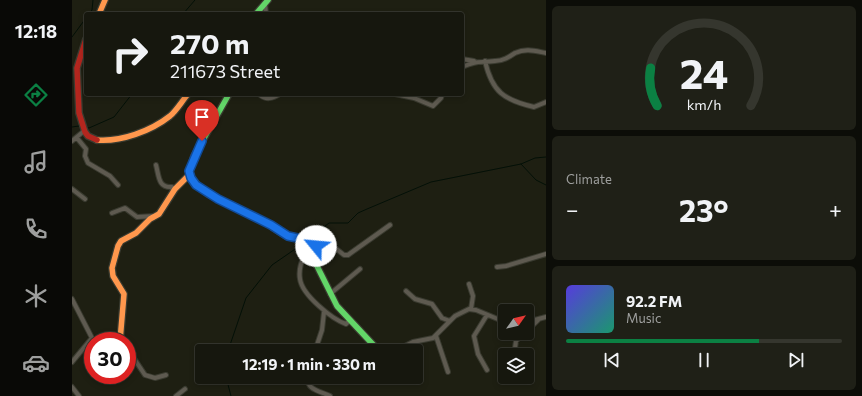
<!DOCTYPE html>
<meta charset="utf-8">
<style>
body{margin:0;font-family:Commissioner,sans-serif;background:#1f2017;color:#f1f3f6;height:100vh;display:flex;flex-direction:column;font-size:15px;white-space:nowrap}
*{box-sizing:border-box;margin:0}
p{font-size:13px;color:#9e9f9e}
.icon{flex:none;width:22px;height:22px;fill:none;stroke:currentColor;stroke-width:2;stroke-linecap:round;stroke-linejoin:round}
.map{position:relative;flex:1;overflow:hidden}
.details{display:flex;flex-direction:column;gap:6px;padding:6px;background:#0c0d08;width:316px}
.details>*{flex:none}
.top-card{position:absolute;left:12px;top:12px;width:380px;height:84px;border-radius:4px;box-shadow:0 2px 6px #0003,0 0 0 1px #35362e;background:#16170e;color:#f1f3f6;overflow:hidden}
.needle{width:26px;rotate:56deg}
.tools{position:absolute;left:426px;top:304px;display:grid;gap:8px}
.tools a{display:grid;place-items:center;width:36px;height:36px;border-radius:4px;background:#16170e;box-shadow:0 2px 6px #0003,0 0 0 1px #35362e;font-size:20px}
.speed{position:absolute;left:12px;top:332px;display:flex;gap:8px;font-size:20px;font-weight:700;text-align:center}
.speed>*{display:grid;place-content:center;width:52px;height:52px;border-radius:50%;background:#16170e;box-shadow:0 2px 6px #0003,0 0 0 1px #35362e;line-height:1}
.speed .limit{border:6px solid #d22;background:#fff;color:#111}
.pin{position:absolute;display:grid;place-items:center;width:34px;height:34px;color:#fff;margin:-41px -17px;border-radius:50% 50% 50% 0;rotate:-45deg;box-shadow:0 0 4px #0007}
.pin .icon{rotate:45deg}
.me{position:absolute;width:44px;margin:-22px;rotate:298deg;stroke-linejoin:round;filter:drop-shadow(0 0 3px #0008)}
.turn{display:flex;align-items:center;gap:14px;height:84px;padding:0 20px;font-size:18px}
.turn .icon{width:52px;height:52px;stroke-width:2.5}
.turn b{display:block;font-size:28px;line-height:34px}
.big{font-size:30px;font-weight:700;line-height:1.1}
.details .tile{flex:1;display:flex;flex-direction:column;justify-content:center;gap:6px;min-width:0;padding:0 14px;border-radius:6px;background:#1f2017}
.details .dial{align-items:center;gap:0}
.dial svg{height:104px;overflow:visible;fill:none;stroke:#35362e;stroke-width:7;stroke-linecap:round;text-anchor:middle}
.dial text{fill:#f1f3f6;stroke:none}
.song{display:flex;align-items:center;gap:12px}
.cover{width:48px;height:48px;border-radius:6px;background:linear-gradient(135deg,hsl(250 70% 55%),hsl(160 70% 35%))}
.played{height:4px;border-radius:2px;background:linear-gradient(90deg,#0b8043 70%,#35362e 70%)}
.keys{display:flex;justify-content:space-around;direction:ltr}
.heat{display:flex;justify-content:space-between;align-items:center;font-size:22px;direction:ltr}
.trip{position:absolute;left:123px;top:344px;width:228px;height:40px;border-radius:4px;background:#16170e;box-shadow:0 2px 6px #0003,0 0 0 1px #35362e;font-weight:700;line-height:40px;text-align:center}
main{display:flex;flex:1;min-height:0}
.dock{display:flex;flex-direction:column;width:72px;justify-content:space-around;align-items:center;background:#090906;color:#9e9f9e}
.dock .icon{width:28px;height:28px}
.dock .active{color:#0b8043}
.dock b{font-size:18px;color:#f1f3f6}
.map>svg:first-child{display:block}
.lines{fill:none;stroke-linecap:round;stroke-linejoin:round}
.stream{stroke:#031007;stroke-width:1}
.street-casing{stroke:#3a3b30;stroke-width:6}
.fast-casing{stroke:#3a3b30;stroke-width:8}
.slow-casing{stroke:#3a3b30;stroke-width:8}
.jam-casing{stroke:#3a3b30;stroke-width:8}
.street{stroke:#5e5a50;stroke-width:4}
.fast{stroke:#63d668;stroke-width:5.5}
.slow{stroke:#ff974d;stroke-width:5.5}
.jam{stroke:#b3261e;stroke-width:5.5}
.route-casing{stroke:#114b97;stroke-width:10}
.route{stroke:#1a73e8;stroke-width:7}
</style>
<main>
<nav class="dock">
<b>12:18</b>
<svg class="icon active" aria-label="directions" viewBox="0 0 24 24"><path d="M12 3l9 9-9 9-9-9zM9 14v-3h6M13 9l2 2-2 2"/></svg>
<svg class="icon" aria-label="music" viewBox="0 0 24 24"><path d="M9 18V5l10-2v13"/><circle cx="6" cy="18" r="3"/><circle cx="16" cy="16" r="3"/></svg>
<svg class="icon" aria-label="phone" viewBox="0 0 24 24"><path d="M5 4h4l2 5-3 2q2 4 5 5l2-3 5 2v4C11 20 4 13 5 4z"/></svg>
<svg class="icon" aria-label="climate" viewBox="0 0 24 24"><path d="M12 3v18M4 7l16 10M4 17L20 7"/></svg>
<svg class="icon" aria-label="car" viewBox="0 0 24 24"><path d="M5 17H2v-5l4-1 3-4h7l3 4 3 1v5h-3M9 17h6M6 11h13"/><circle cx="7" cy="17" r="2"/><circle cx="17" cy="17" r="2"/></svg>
</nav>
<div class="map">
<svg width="474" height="396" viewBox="0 0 474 396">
<rect width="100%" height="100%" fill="#1e1f12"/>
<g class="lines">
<!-- stream -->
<path class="stream" d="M 17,14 L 20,10 L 21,0
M 111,14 L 123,0
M 0,37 L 14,18
M 0,127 L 7,126
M 12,127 L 17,128 L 42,117 L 60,94
M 449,164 L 464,180 L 474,185
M 235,240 L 257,223 L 276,223 L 286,213 L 295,209 L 359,182 L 449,164 L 463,158 L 474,157
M 156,351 L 174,298 L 200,265 L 232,243
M 154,377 L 159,396"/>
<!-- street casing -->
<g class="street-casing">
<path id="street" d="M 193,4 L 194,14
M 390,59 L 402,61
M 413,61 C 420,92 432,100 462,107 L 474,102
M 390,67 C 406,60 407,63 423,61 C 431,61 437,57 443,53 C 454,48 463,51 474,53
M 187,94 C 194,101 201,98 208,94
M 323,94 L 342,98 L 361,106 L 369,98 L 370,94
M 5,138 L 14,149 L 13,156 L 16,163 L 38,176 L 46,185
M 0,141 L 12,131
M 84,165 C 87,176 86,188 100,187 L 101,192
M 0,189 L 13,199
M 40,213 L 53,208 L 65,217 L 83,216
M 425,267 L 434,266 L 474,254
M 397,284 L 401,296 L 399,309
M 334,291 L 343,299 L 360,304 L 370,318 L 378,321
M 258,294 L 288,269
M 0,299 L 20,338 L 0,362
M 415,315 L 402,336 L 406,354 L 415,370
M 278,320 L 274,324 C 260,319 230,295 228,279 C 226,268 231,258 235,248 L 257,243 L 272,255 L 276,255 L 318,225
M 455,322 L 474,317
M 455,331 L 466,320
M 364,336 L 376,372
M 55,348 L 73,375 L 83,378 L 94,375
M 243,351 L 250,330 L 252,312
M 323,351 L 341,342 L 361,338 L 383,316 L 397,309 L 404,310 L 433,322
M 442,355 L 444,341 L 452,333
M 455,368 L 459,372 L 460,378
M 236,377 C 234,390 248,391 258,396
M 0,387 L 7,396
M 104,396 L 113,389"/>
</g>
<!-- fast casing -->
<g class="fast-casing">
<path id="fast" d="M 184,14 L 196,0
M 157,94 L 122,156 L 117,173 L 120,180 L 136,194 L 191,221 L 214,236 L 232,240 L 265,306 L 307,351"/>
</g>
<!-- slow casing -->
<g class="slow-casing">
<path id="slow" d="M 27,14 L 33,0
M 25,140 C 49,142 79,131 98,116 C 105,110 110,101 116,94
M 48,341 L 52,294 L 41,276 L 40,268 L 46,246 L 49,241 L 64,233 L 78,219 L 87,214 L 103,189 L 115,177 L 119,177"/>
</g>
<!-- jam casing -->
<g class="jam-casing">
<path id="jam" d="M 14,39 L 5,68 L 7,113 L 13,132 L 16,136 L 25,140"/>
</g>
<!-- street -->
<use href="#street" class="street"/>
<!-- fast -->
<use href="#fast" class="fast"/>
<!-- slow -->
<use href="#slow" class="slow"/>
<!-- jam -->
<use href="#jam" class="jam"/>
</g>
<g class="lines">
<!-- route casing -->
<g class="route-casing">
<path id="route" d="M 130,141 L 117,171 L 119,178 L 124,185 L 146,199 L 199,225 L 216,236 L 230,239 L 235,248 L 244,246"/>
</g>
<!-- route -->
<use href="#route" class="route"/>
</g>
</svg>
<div class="tools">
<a><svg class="needle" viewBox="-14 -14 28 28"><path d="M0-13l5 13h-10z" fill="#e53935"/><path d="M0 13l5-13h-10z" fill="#9e9f9e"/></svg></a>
<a><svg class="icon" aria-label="layers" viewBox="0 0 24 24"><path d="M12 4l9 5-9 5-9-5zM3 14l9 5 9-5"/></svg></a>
</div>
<div class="speed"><div class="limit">30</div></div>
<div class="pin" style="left:130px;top:141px;background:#d93025"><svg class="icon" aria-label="arrive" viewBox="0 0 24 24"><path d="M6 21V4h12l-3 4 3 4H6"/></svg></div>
<svg class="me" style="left:244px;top:246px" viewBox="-20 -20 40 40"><circle r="19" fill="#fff"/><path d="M0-13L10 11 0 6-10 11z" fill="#1a73e8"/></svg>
<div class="trip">12:19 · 1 min · 330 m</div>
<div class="top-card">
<div class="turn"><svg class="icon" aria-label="right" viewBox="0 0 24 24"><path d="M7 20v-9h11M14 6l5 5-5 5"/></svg><div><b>270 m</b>211673 Street</div></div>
</div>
</div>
<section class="details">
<div class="tile dial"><svg viewBox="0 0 100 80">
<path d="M14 69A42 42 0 1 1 86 69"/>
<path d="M14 69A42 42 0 0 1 9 40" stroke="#0b8043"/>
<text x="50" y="56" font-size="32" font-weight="700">24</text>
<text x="50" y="72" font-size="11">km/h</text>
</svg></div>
<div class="tile"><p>Climate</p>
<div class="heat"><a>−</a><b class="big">23°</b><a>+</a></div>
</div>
<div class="tile">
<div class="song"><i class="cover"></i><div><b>92.2 FM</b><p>Music</p></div></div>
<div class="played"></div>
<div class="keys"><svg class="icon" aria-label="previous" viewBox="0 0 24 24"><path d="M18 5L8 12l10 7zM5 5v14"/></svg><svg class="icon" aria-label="pause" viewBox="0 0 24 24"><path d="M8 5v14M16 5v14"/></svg><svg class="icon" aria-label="next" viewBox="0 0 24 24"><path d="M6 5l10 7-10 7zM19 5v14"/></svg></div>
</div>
</section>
</main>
